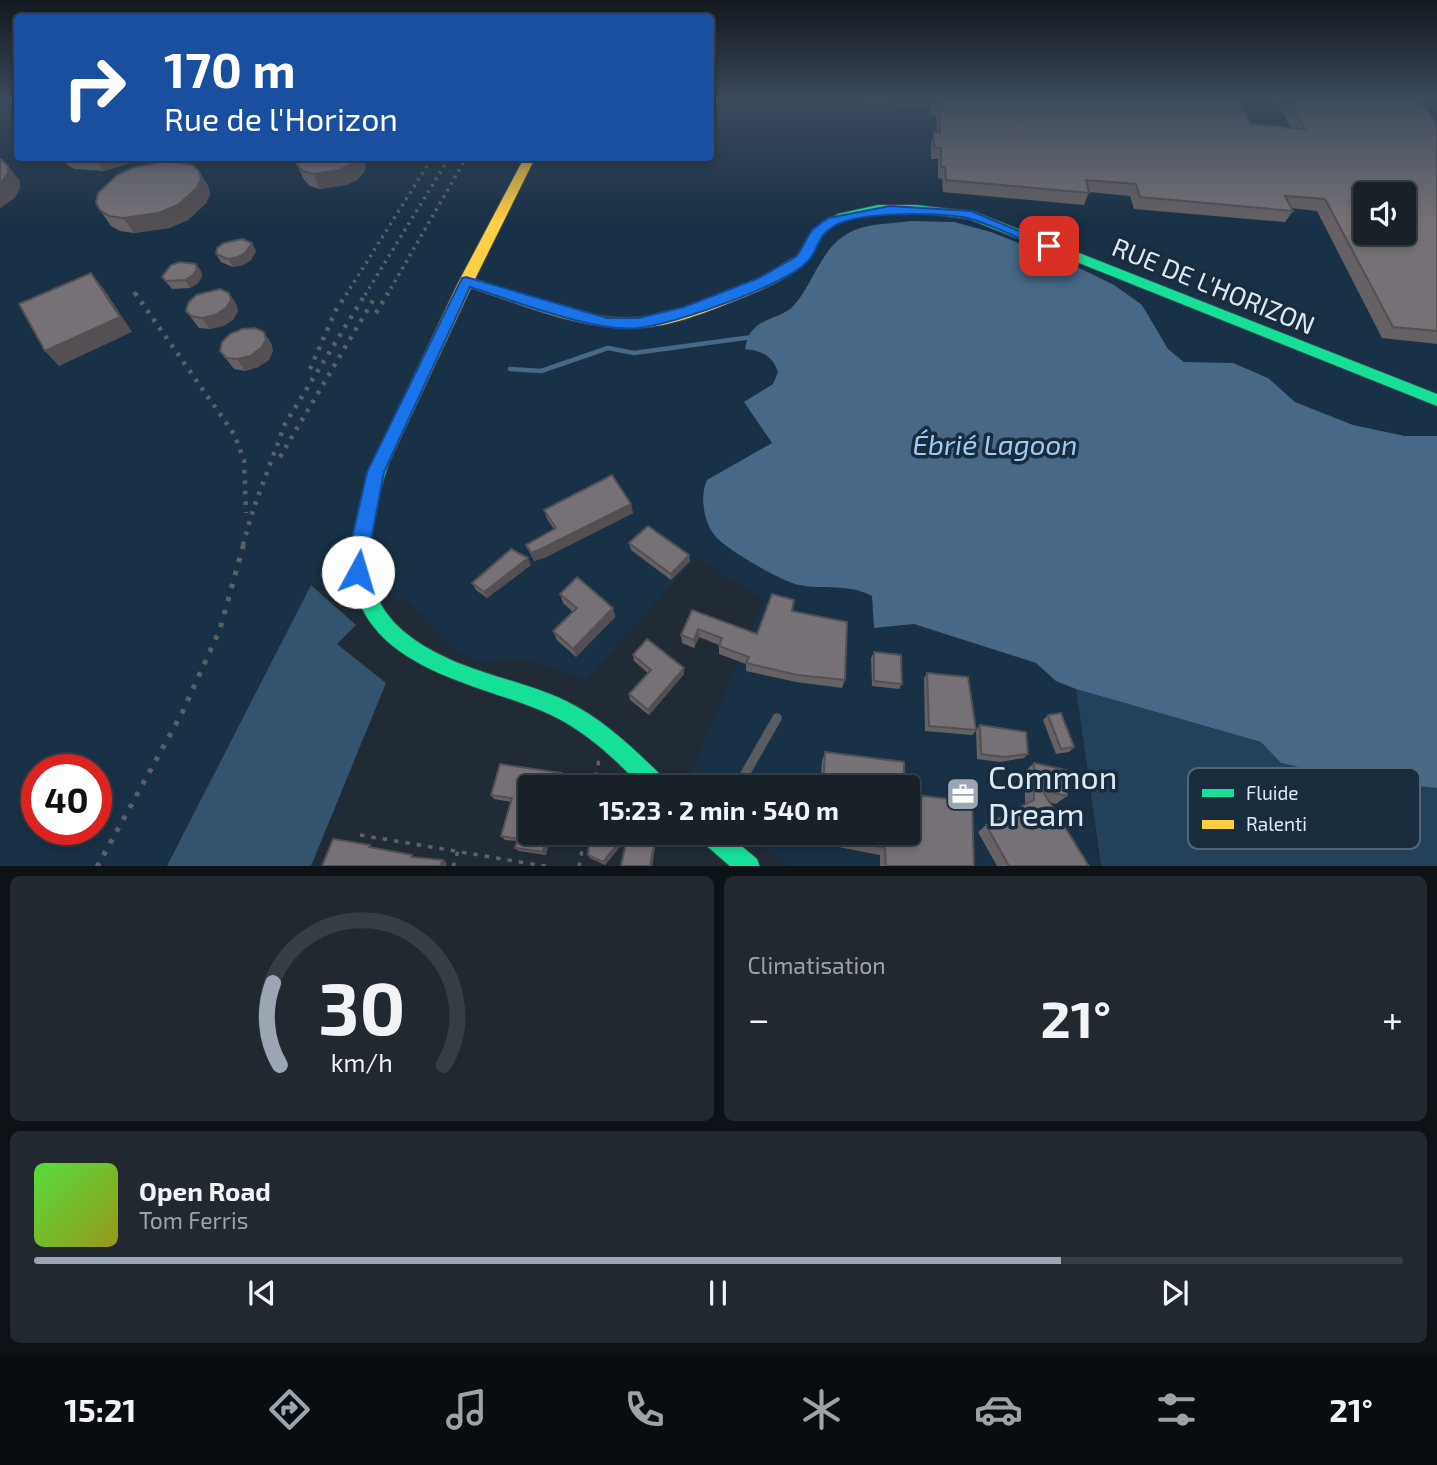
<!DOCTYPE html>
<html lang="fr">
<meta charset="utf-8">
<style>
body{margin:0;font-family:"Exo 2",sans-serif;background:#212830;color:#f1f3f6;height:100vh;display:flex;flex-direction:column;font-size:26px;white-space:nowrap}
*{box-sizing:border-box;margin:0}
p{font-size:23px;color:#9fa3a8}
.icon{flex:none;width:38px;height:38px;fill:none;stroke:currentColor;stroke-width:2;stroke-linecap:round;stroke-linejoin:round}
.map{position:relative;height:866px;overflow:hidden}
.drawer{display:flex;flex-direction:column;gap:10px;padding:10px;background:#0d1216;flex:1}
.drawer>*{flex:none}
.guide{position:absolute;left:14px;top:14px;width:700px;height:147px;border-radius:7px;box-shadow:0 4px 10px #0003,0 0 0 2px #363e45;background:#1a4fa0;color:#fff;overflow:hidden}
.fabs{position:absolute;left:1353px;top:182px;display:grid;gap:14px}
.fabs a{display:grid;place-items:center;width:63px;height:63px;border-radius:7px;background:#182028;box-shadow:0 4px 10px #0003,0 0 0 2px #363e45;font-size:35px}
.speed{position:absolute;left:21px;top:754px;display:flex;gap:14px;font-size:35px;font-weight:700;text-align:center}
.speed>*{display:grid;place-content:center;width:91px;height:91px;border-radius:50%;background:#182028;box-shadow:0 4px 10px #0003,0 0 0 2px #363e45;line-height:1}
.speed .limit{border:10px solid #d22;background:#fff;color:#111}
.pin{position:absolute;display:grid;place-items:center;width:60px;height:60px;color:#fff;margin:-30px;border-radius:14px;box-shadow:0 4px 10px #0006}
.me{position:absolute;width:77px;margin:-38px;rotate:6deg;stroke-linejoin:round;filter:drop-shadow(0 0 5px #0008)}
.turn{display:flex;align-items:center;gap:24px;height:147px;padding:0 35px;font-size:32px}
.turn .icon{width:91px;height:91px;stroke-width:2.5}
.turn b{display:block;font-size:49px;line-height:60px}
.big{font-size:52px;font-weight:700;line-height:1.1}
.drawer .card{flex:1;display:flex;flex-direction:column;justify-content:center;gap:10px;min-width:0;padding:0 24px;border-radius:10px;background:#212830}
.drawer .dial{align-items:center;gap:0}
.dial svg{height:182px;overflow:visible;fill:none;stroke:#363e45;stroke-width:7;stroke-linecap:round;text-anchor:middle}
.dial text{fill:#f1f3f6;stroke:none}
.song{display:flex;align-items:center;gap:21px}
.cover{width:84px;height:84px;border-radius:10px;background:linear-gradient(135deg,hsl(110 70% 55%),hsl(60 70% 35%))}
.played{height:7px;border-radius:4px;background:linear-gradient(90deg,#9ba6b2 75%,#363e45 75%)}
.keys{display:flex;justify-content:space-around;direction:ltr}
.heat{display:flex;justify-content:space-between;align-items:center;font-size:38px;direction:ltr}
.drawer .tiles{flex:1;display:grid;gap:10px;grid-template-columns:1fr 1fr}
.card:last-child{grid-column:span 2}
.trip{position:absolute;left:518px;top:775px;width:402px;height:70px;border-radius:7px;background:#182028;box-shadow:0 4px 10px #0003,0 0 0 2px #363e45;font-weight:700;line-height:70px;text-align:center}
.tabs{display:flex;height:112px;justify-content:space-around;align-items:center;background:#0a0d10;color:#9fa3a8}
.tabs .icon{width:49px;height:49px}
.tabs .active{color:#9ba6b2}
.tabs b{font-size:32px;color:#f1f3f6}
.map>svg:first-child{display:block}
.built{fill:#193146;fill-rule:evenodd}
.green{fill:#23415a}
.forest{fill:#33536f}
.water{fill:#476886}
.lines{fill:none;stroke-linecap:round;stroke-linejoin:round}
.stream{stroke:#476886;stroke-width:4.5}
.lane-casing{stroke:#3c464f;stroke-width:10}
.fast-casing{stroke:#3c464f;stroke-width:2}
.slow-casing{stroke:#3c464f;stroke-width:2}
.path{stroke:#5d6267;stroke-width:3.5;stroke-dasharray:4.5 7;stroke-linecap:butt}
.lane{stroke:#585c60;stroke-width:9}
.fast{fill:#16e098;fill-rule:evenodd}
.slow{fill:#ffcf43;fill-rule:evenodd}
.rail-far2{stroke:#596167;stroke-width:3.5;stroke-dasharray:2.5 5;stroke-linecap:butt}
.rail-far1{stroke:#596167;stroke-width:4.5;stroke-dasharray:3.5 7;stroke-linecap:butt}
.rail{stroke:#596167;stroke-width:5;stroke-dasharray:4.5 9;stroke-linecap:butt}
.wall{fill:#656165}
.shaded-wall{fill:#534f53}
.building{fill:#767176;stroke:#534f53;stroke-width:2;fill-rule:evenodd}
.route{fill:#1a73e8;stroke:#114b97;stroke-width:2}
.labels{text-anchor:middle;dominant-baseline:central;stroke-width:7;stroke-linejoin:round;paint-order:stroke}
.street-label{font-size:26px;fill:#dde9f4;stroke:#182c3e}
.water-label{font-size:28px;font-style:italic;fill:#9eccf6;stroke:#182c3e}
.near-poi-label{font-size:32px;fill:#dde9f4;stroke:#182c3e;text-anchor:start}
.key{fill:#182c3e;stroke:#536575;stroke-width:2}
.key-label{font-size:19px;fill:#dde9f4}
</style>
<div class="map">
<svg width="1437" height="867" viewBox="0 0 1437 867">
<rect width="100%" height="100%" fill="#202b36"/>
<!-- built -->
<path class="built" d="M 0,100 L 17,100 L 18,158 L 710,158 L 711,100 L 1437,100 L 1437,436 L 1405,436 L 1353,425 L 1295,402 L 1268,378 L 1233,363 L 1184,362 L 1168,349 L 1142,305 L 875,225 L 847,233 L 827,252 L 794,306 L 763,321 L 761,351 L 774,361 L 778,372 L 773,384 L 744,402 L 772,443 L 751,456 L 799,585 L 861,590 L 873,596 L 874,628 L 914,624 L 1036,663 L 1056,681 L 1076,689 L 1099,866 L 789,866 L 744,833 L 908,833 L 908,788 L 685,787 L 764,599 L 696,558 L 586,680 L 527,659 L 479,662 L 456,652 L 408,602 L 311,585 L 167,866 L 0,866 ZM 1365,194 L 1404,194 L 1404,233 L 1365,233 ZM 37,770 L 96,770 L 96,830 L 37,830 Z"/>
<!-- green -->
<path class="green" d="M 1076,689 L 1261,742 L 1281,763 L 1354,780 L 1437,788 L 1437,866 L 1101,866 Z"/>
<!-- forest -->
<path class="forest" d="M 311,585 L 356,625 L 337,644 L 386,683 L 311,866 L 167,866 Z"/>
<!-- water -->
<path class="water" d="M 911,221 L 954,222 L 991,232 L 1067,262 L 1114,285 L 1142,305 L 1168,349 L 1184,362 L 1233,363 L 1268,378 L 1295,402 L 1353,425 L 1405,436 L 1437,436 L 1437,788 L 1354,780 L 1281,763 L 1261,742 L 1076,689 L 1056,681 L 1036,663 L 914,624 L 874,628 L 872,596 C 847,583 824,590 799,585 C 781,581 733,553 719,540 C 704,527 699,497 707,480 L 772,443 L 744,402 L 773,384 L 778,372 C 772,355 762,351 745,349 C 750,314 779,323 795,304 C 813,283 821,249 847,234 C 864,223 892,224 911,221 Z"/>
<g class="lines">
<!-- stream -->
<path class="stream" d="M 510,369 L 541,371 L 608,348 L 634,353 L 752,337"/>
<!-- lane casing -->
<g class="lane-casing">
<path id="lane" d="M 737,788 L 777,718"/>
</g>
<!-- fast casing -->
<g class="fast-casing">
<path id="fast" d="M 878,205 L 916,205 L 975,212 L 1437,394 L 1437,406 L 969,219 C 929,214 859,201 827,231 C 818,239 814,252 806,262 L 796,262 L 794,259 L 822,222 L 838,214 Z
M 381,455 L 387,457 L 389,462 C 358,561 353,620 461,664 C 496,678 533,685 566,701 C 605,720 635,750 666,780 L 668,788 L 643,788 C 615,759 587,732 551,715 C 522,701 491,694 461,682 C 340,637 336,574 373,462 L 375,457 Z
M 698,833 L 726,833 L 757,859 L 760,867 L 731,867 L 701,841 Z"/>
</g>
<!-- slow casing -->
<g class="slow-casing">
<path id="slow" d="M 524,158 L 535,158 L 475,279 C 534,299 595,327 658,315 C 696,308 734,293 768,274 C 779,268 793,253 806,256 L 808,259 C 792,278 761,290 739,299 C 707,312 671,327 636,328 C 579,330 524,305 471,288 L 387,467 L 375,467 L 373,462 L 459,281 Z"/>
</g>
<!-- path -->
<path class="path" d="M 594,788 L 599,759
M 360,835 L 550,867
M 453,867 L 458,851
M 579,867 L 585,833"/>
<!-- lane -->
<use href="#lane" class="lane"/>
<!-- fast -->
<use href="#fast" class="fast"/>
<!-- slow -->
<use href="#slow" class="slow"/>
<!-- rail-far2 -->
<path class="rail-far2" d="M 134,292 L 136,295
M 346,295 L 432,158
M 365,295 L 449,158
M 387,295 L 466,158"/>
<!-- rail-far1 -->
<path class="rail-far1" d="M 135,293 L 234,434 L 244,460 L 246,513
M 376,313 L 388,293
M 310,369 L 336,310 L 347,293
M 280,457 L 375,297
M 243,545 L 253,510 L 285,424 L 366,293"/>
<!-- rail -->
<path class="rail" d="M 97,867 L 182,713 L 220,629 L 244,543"/>
</g>
<!-- wall -->
<path class="wall" d="M 838,100 L 1239,100 L 1251,124 L 1291,128 L 1276,100 L 1419,100 L 1437,124 L 1437,344 L 1382,338 L 1317,211 L 1291,208 L 1293,211 L 1285,222 L 1134,209 L 1130,196 L 1089,192 L 1084,205 L 943,192 L 942,179 L 938,178 L 938,159 L 931,159 L 931,144 L 934,132 L 937,132 L 936,115 L 930,114 L 930,107 Z
M 62,158 L 140,158 L 136,161 L 104,171 L 75,169 L 67,165 Z
M 297,165 L 366,165 L 364,172 L 357,180 L 346,185 L 320,189 L 310,186 L 304,180 Z
M 199,171 L 208,186 L 210,194 L 206,203 L 188,220 L 169,228 L 134,233 L 120,231 L 111,226 L 100,210 Z
M 256,251 L 251,260 L 243,265 L 233,267 L 221,262 L 216,254 Z
M 196,264 L 201,271 L 202,277 L 198,283 L 190,288 L 172,289 L 162,277 Z
M 229,293 L 236,304 L 238,311 L 233,320 L 223,326 L 210,329 L 199,328 L 186,311 Z
M 271,343 L 273,351 L 269,360 L 258,367 L 245,371 L 234,369 L 220,351 Z
M 544,510 L 633,513 L 544,558 L 534,561 L 526,545 L 554,529 L 547,519 Z
M 629,543 L 690,561 L 671,580 L 631,550 Z
M 531,565 L 487,598 L 476,590 L 472,583 Z
M 560,594 L 613,608 L 615,617 L 576,657 L 557,640 L 553,631 L 573,612 L 563,603 Z
M 692,610 L 757,634 L 792,611 L 845,680 L 842,688 L 796,682 L 746,671 L 746,664 L 719,654 L 719,645 L 699,637 L 694,648 L 682,643 L 681,635 Z
M 874,652 L 902,684 L 899,689 L 872,686 L 871,658 Z
M 633,655 L 684,674 L 649,715 L 630,700 L 629,694 L 648,673 L 634,661 Z
M 927,673 L 976,730 L 980,725 L 1028,754 L 1024,758 L 1000,762 L 977,759 L 976,731 L 972,735 L 925,731 L 924,678 Z
M 1048,715 L 1074,747 L 1069,752 L 1056,754 L 1043,720 Z
M 825,752 L 904,788 L 820,788 L 822,761 Z
M 1034,763 L 1067,796 L 1056,804 L 1049,802 L 1089,866 L 997,866 L 978,832 L 986,825 L 1025,804 L 1025,771 Z
M 565,777 L 546,855 L 519,851 L 515,848 L 517,841 L 505,840 L 501,836 L 511,802 L 494,799 L 491,795 Z
M 657,833 L 652,866 L 621,866 L 627,838 L 605,865 L 590,858 L 588,855 L 589,845 L 585,841 Z
M 818,833 L 908,833 L 974,866 L 880,866 L 880,855 L 817,843 Z"/>
<!-- shaded-wall -->
<path class="shaded-wall" d="M 95,158 L 140,158 L 136,161 L 104,171 Z
M 358,158 L 363,158 L 366,165 L 364,172 L 357,180 L 346,185 L 320,189 L 313,174 Z
M 8,166 L 20,181 L 20,188 L 15,198 L 0,208 L 0,184 Z
M 199,171 L 208,186 L 210,194 L 206,203 L 188,220 L 169,228 L 134,233 L 123,218 Z
M 252,243 L 256,251 L 251,260 L 243,265 L 233,267 L 228,259 Z
M 196,264 L 201,271 L 202,277 L 198,283 L 190,288 L 185,280 Z
M 91,273 L 104,289 L 132,332 L 59,366 L 45,351 Z
M 229,293 L 236,304 L 238,311 L 233,320 L 223,326 L 210,329 L 202,318 Z
M 264,332 L 271,343 L 273,351 L 269,360 L 258,367 L 245,371 L 237,359 Z
M 631,504 L 633,513 L 544,558 L 534,561 L 531,553 Z
M 689,555 L 690,561 L 671,580 L 671,574 Z
M 528,558 L 531,565 L 487,598 L 484,592 Z
M 613,608 L 615,617 L 576,657 L 573,649 Z
M 698,629 L 699,637 L 694,648 L 694,640 Z
M 684,668 L 684,674 L 649,715 L 648,710 Z
M 562,773 L 565,777 L 562,788 L 559,788 Z
M 547,833 L 551,833 L 546,855 L 543,852 Z
M 626,833 L 629,833 L 629,835 L 605,865 L 603,862 Z
M 656,833 L 657,833 L 652,866 L 650,866 Z
M 443,860 L 447,863 L 446,866 L 440,866 Z"/>
<!-- building -->
<path class="building" d="M 932,100 L 1239,100 L 1251,124 L 1305,129 L 1288,100 L 1419,100 L 1437,124 L 1437,331 L 1393,327 L 1325,199 L 1285,196 L 1293,211 L 1140,197 L 1136,184 L 1086,180 L 1089,193 L 946,180 L 945,167 L 941,167 L 941,148 L 934,147 L 934,132 L 940,133 L 939,103 L 933,103 ZM 1365,194 L 1404,194 L 1404,233 L 1365,233 Z
M 296,158 L 358,158 L 351,164 L 340,170 L 313,174 L 303,171 L 297,165 Z
M 0,159 L 2,160 L 8,166 L 8,173 L 0,184 Z
M 165,161 L 192,165 L 199,171 L 201,179 L 197,188 L 178,205 L 158,213 L 123,218 L 109,216 L 100,210 L 96,203 L 98,193 L 117,175 L 132,168 Z
M 242,239 L 252,243 L 246,252 L 238,257 L 228,259 L 216,254 L 217,248 L 224,243 Z
M 180,262 L 196,264 L 197,269 L 193,275 L 185,280 L 166,281 L 162,277 L 171,265 Z
M 91,273 L 120,317 L 45,351 L 19,304 Z
M 220,289 L 229,293 L 231,300 L 226,308 L 215,315 L 202,318 L 191,316 L 186,311 L 188,303 L 196,295 Z
M 255,328 L 264,332 L 266,340 L 261,348 L 250,356 L 237,359 L 226,358 L 220,351 L 222,342 L 230,334 L 242,329 Z
M 612,475 L 631,504 L 541,549 L 531,553 L 526,545 L 556,528 L 544,510 Z
M 648,526 L 689,555 L 671,574 L 629,543 Z
M 511,549 L 528,558 L 484,592 L 472,583 Z
M 577,577 L 613,608 L 573,649 L 553,631 L 577,608 L 560,594 Z
M 772,594 L 794,600 L 792,611 L 847,622 L 845,680 L 797,675 L 746,663 L 749,657 L 719,646 L 722,638 L 698,629 L 694,640 L 681,635 L 692,610 L 757,634 Z
M 647,639 L 684,668 L 648,710 L 629,694 L 651,670 L 633,655 Z
M 874,652 L 901,655 L 902,684 L 874,681 Z
M 927,673 L 968,677 L 976,730 L 929,726 Z
M 1061,713 L 1074,747 L 1061,749 L 1048,715 Z
M 980,725 L 1026,732 L 1028,754 L 1004,757 L 981,754 Z
M 825,752 L 904,762 L 904,788 L 823,788 Z
M 1034,763 L 1066,770 L 1067,796 L 1042,790 L 1089,866 L 1009,866 L 986,825 L 1034,800 Z
M 500,764 L 562,773 L 559,788 L 530,788 L 530,833 L 547,833 L 543,852 L 515,848 L 518,839 L 501,836 L 512,798 L 491,795 Z
M 599,776 L 628,787 L 628,788 L 597,788 Z
M 908,794 L 972,802 L 974,866 L 886,866 L 885,848 L 820,836 L 820,833 L 908,833 Z
M 587,833 L 626,833 L 603,862 L 588,855 L 589,844 L 585,841 Z
M 628,833 L 656,833 L 650,866 L 621,866 Z
M 333,839 L 370,845 L 369,847 L 412,855 L 411,857 L 443,860 L 440,866 L 322,866 Z"/>
<!-- sky -->
<linearGradient id="sky" x2="0" y2="1"><stop stop-color="#12181e"/><stop offset="0.45" stop-color="#3c4a5d"/><stop offset="1" stop-color="#3c4a5d" stop-opacity="0"/></linearGradient>
<rect width="1437" height="221" fill="url(#sky)"/>
<!-- route -->
<path class="route" d="M 890,206 L 971,211 L 1055,246 L 1049,250 L 1044,249 C 1020,239 995,226 971,219 C 943,212 859,211 834,226 C 816,236 819,251 806,263 C 780,287 676,323 639,328 C 595,333 515,301 470,287 L 384,472 L 364,577 L 358,580 L 351,577 L 348,572 L 351,543 L 367,472 L 462,278 L 466,277 L 607,318 L 639,318 L 684,307 L 759,278 L 797,256 L 812,230 L 828,218 Z"/>
<!-- icons -->
<defs>
<g id="office-square" transform="scale(1.75)"><rect x="-9" y="-9" width="18" height="18" rx="4" fill="#9ba6b2" stroke="#182c3e"/><path d="M-6-3h4V-5.5h4V-3h4V5H-6ZM-1-4.5V-3h2v-1.5ZM-6 0V1H6V0Z" fill="#fff"/></g>
</defs>
<g fill-rule="evenodd">
<use href="#office-square" x="963" y="794"/>
</g>
<g class="labels">
<!-- street labels -->
<g class="street-label">
<text transform="translate(1214 285) rotate(22)">RUE DE L'HORIZON</text>
</g>
<!-- water labels -->
<g class="water-label">
<text x="995" y="444">Ébrié Lagoon</text>
</g>
<!-- near-poi labels -->
<g class="near-poi-label">
<text x="988" y="776">Common<tspan x="988" dy="37">Dream</tspan></text>
</g>
</g>
<!-- legend -->
<rect x="1188" y="768" width="232" height="81" rx="10" class="key"/>
<rect x="1202" y="789" width="32" height="8" fill="#16e098"/>
<rect x="1202" y="820" width="32" height="9" fill="#ffcf43"/>
<g class="key-label">
<text x="1246" y="800">Fluide</text>
<text x="1246" y="831">Ralenti</text>
</g>
</svg>
<div class="fabs">
<a><svg class="icon" aria-label="sound" viewBox="0 0 24 24"><path d="M4 9h4l5-4v14l-5-4H4zM17 9q2 3 0 6"/></svg></a>
</div>
<div class="speed"><div class="limit">40</div></div>
<div class="pin" style="left:1049px;top:246px;background:#d93025"><svg class="icon" aria-label="arrive" viewBox="0 0 24 24"><path d="M6 21V4h12l-3 4 3 4H6"/></svg></div>
<svg class="me" style="left:358px;top:572px" viewBox="-20 -20 40 40"><circle r="19" fill="#fff"/><path d="M0-13L10 11 0 6-10 11z" fill="#1a73e8"/></svg>
<div class="trip">15:23 · 2 min · 540 m</div>
<div class="guide">
<div class="turn"><svg class="icon" aria-label="right" viewBox="0 0 24 24"><path d="M7 20v-9h11M14 6l5 5-5 5"/></svg><div><b>170 m</b>Rue de l'Horizon</div></div>
</div>
</div>
<section class="drawer">
<div class="tiles">
<div class="card dial"><svg viewBox="0 0 100 80">
<path d="M14 69A42 42 0 1 1 86 69"/>
<path d="M14 69A42 42 0 0 1 11 33" stroke="#9ba6b2"/>
<text x="50" y="56" font-size="32" font-weight="700">30</text>
<text x="50" y="72" font-size="11">km/h</text>
</svg></div>
<div class="card"><p>Climatisation</p>
<div class="heat"><a>−</a><b class="big">21°</b><a>+</a></div>
</div>
<div class="card">
<div class="song"><i class="cover"></i><div><b>Open Road</b><p>Tom Ferris</p></div></div>
<div class="played"></div>
<div class="keys"><svg class="icon" aria-label="previous" viewBox="0 0 24 24"><path d="M18 5L8 12l10 7zM5 5v14"/></svg><svg class="icon" aria-label="pause" viewBox="0 0 24 24"><path d="M8 5v14M16 5v14"/></svg><svg class="icon" aria-label="next" viewBox="0 0 24 24"><path d="M6 5l10 7-10 7zM19 5v14"/></svg></div>
</div>
</div>
</section>
<nav class="tabs">
<b>15:21</b>
<svg class="icon active" aria-label="directions" viewBox="0 0 24 24"><path d="M12 3l9 9-9 9-9-9zM9 14v-3h6M13 9l2 2-2 2"/></svg>
<svg class="icon" aria-label="music" viewBox="0 0 24 24"><path d="M9 18V5l10-2v13"/><circle cx="6" cy="18" r="3"/><circle cx="16" cy="16" r="3"/></svg>
<svg class="icon" aria-label="phone" viewBox="0 0 24 24"><path d="M5 4h4l2 5-3 2q2 4 5 5l2-3 5 2v4C11 20 4 13 5 4z"/></svg>
<svg class="icon" aria-label="climate" viewBox="0 0 24 24"><path d="M12 3v18M4 7l16 10M4 17L20 7"/></svg>
<svg class="icon" aria-label="car" viewBox="0 0 24 24"><path d="M5 17H2v-5l4-1 3-4h7l3 4 3 1v5h-3M9 17h6M6 11h13"/><circle cx="7" cy="17" r="2"/><circle cx="17" cy="17" r="2"/></svg>
<svg class="icon" aria-label="filters" viewBox="0 0 24 24"><path d="M4 7h16M4 17h16"/><circle cx="9" cy="7" r="2"/><circle cx="15" cy="17" r="2"/></svg>
<b>21°</b>
</nav>
